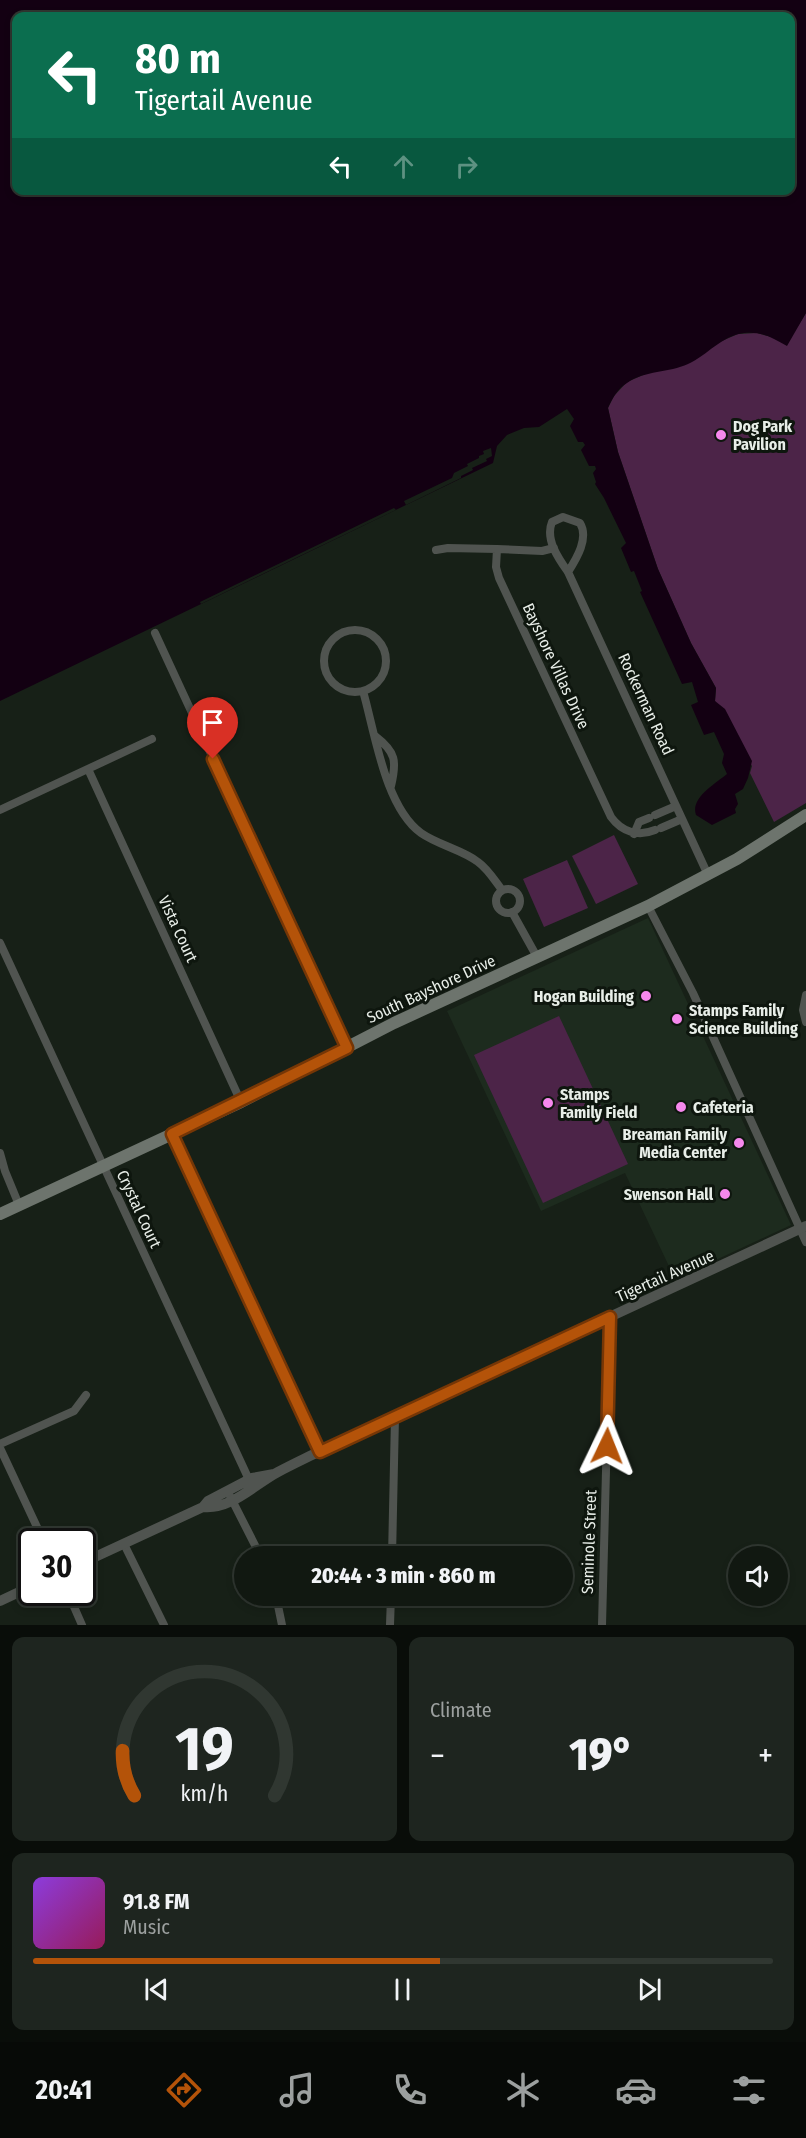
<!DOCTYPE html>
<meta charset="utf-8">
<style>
body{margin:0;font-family:"Fira Sans Condensed",sans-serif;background:#1e251f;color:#f1f3f6;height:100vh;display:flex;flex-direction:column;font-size:22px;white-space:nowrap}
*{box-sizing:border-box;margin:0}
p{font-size:20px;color:#9ca09f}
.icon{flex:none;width:33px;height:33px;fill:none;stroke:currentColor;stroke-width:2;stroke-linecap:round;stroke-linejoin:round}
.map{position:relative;height:1625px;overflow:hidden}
.sheet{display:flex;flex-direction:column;gap:12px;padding:12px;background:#090d09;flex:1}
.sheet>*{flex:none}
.guide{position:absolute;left:12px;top:12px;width:783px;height:183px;border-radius:12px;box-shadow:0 3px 9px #0003,0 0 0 2px #303731;background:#0b6e4f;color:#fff;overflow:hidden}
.buttons{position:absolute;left:728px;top:1546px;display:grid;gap:12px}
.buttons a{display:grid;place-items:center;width:60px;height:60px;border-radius:50%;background:#111811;box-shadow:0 3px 9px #0003,0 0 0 2px #303731;font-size:30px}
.speed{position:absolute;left:18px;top:1528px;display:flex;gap:12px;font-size:30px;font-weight:700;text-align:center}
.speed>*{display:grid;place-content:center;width:78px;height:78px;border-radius:50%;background:#111811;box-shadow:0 3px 9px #0003,0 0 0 2px #303731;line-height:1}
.speed .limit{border:3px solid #111;border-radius:9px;background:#fff;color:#111}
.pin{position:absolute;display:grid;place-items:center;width:51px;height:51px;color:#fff;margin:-62px -26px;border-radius:50% 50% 50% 0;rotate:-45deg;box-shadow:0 0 6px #0007}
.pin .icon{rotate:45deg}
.me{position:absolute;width:66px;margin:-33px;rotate:2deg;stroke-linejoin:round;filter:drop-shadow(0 0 4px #0008)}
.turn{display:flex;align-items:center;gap:21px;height:126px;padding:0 24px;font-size:27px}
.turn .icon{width:78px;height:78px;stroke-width:2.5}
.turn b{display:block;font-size:42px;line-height:51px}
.lanes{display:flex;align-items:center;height:57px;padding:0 24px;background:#0003;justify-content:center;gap:30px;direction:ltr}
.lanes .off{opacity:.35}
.big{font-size:45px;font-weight:800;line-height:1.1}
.sheet .widget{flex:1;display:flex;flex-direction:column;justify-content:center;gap:9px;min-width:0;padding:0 21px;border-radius:12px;background:#1e251f}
.sheet .dial{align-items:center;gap:0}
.dial svg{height:156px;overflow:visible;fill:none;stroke:#303731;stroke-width:7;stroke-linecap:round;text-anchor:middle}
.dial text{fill:#f1f3f6;stroke:none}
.song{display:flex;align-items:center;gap:18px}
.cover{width:72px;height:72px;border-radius:9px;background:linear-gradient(135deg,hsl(270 70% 55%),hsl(330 70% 35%))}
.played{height:6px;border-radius:3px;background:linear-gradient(90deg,#b45309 55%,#303731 55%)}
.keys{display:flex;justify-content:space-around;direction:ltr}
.heat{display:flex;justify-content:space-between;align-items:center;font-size:33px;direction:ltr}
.sheet .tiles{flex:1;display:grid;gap:12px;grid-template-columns:1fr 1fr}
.widget:last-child{grid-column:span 2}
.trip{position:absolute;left:234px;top:1546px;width:339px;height:60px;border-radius:30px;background:#111811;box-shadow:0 3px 9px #0003,0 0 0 2px #303731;font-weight:800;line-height:60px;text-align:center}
.dock{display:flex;height:96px;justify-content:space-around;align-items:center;background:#070a07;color:#9ca09f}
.dock .icon{width:42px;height:42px}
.dock .current{color:#b45309}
.dock b{font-size:27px;color:#f1f3f6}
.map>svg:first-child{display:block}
.built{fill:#1d2b1e}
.green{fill:#4c2448}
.water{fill:#130012;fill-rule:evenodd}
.pier{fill:#172017}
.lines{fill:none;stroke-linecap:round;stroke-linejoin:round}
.minor{stroke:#505450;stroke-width:8}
.tertiary{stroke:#505450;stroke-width:10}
.secondary{stroke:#6d746d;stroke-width:12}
.route-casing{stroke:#753606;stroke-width:15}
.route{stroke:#b45309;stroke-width:10}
.poi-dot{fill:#f688ed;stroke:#0e160e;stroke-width:2}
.labels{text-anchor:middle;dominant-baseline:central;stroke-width:6;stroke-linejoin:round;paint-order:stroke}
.poi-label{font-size:16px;font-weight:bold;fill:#e8eee8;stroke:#0e160e;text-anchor:start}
.street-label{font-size:16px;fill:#e8eee8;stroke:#0e160e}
</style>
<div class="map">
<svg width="806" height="1625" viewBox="0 0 806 1625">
<rect width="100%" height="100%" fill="#172017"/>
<!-- built -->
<path class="built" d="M 648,918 L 791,1225 L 675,1279 L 625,1173 L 541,1211 L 447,1011 Z"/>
<!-- green -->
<path class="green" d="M 806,313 L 806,803 L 774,822 L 750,773 L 752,766 L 715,701 L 716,688 L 691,643 L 658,569 L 618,452 L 608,408 L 614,396 L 627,382 L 738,334 L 757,333 L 771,337 L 798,326 Z
M 614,835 L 638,884 L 596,904 L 572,856 Z
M 567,860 L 588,908 L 544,927 L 523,879 Z
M 559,1016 L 628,1164 L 543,1203 L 474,1055 Z"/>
<!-- water -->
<path class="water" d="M 0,0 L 806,0 L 806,313 L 787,346 C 773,338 761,331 744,333 C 721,336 708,355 688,364 C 669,373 645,370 627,383 C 618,388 612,399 608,408 L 618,452 L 658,569 L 691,643 L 716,688 L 715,701 L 725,709 L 752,761 L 748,778 L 743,789 L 735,794 L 738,804 L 735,809 L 736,813 L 712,825 L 696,815 C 690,798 715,784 727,774 L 722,763 L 724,754 L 714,732 L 704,735 L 691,705 L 698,702 L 692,682 L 682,684 L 640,592 L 642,591 L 634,571 L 631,572 L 621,548 L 626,543 L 604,498 L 595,484 L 596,482 L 593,473 L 596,469 L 595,466 L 589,466 L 581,450 L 585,445 L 583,442 L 578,442 L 570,426 L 574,419 L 567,409 L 539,427 L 524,428 L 507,435 L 497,446 L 493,463 L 0,701 ZM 16,16 L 790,16 L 790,190 L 16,190 Z"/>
<!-- pier -->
<path class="pier" d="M 491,448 L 492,456 L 486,459 L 487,461 L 472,468 L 473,470 L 461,476 L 461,478 L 406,505 L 404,501 L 452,478 L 454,473 L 468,466 L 467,464 L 479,458 L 479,456 L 484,454 L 483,451 Z
M 394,508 L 396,510 L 302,555 L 201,604 L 200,602 Z"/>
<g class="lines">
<!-- minor -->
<path class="minor" d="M 554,548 L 542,551 L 497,549 L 496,567 L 499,578 L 611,817 C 622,832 638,837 655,830
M 436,550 L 448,548 L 497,549
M 568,572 C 577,558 589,538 580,523 L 563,517 L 552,522 C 545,539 558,558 568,572 L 708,875
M324 661a31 31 0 1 1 62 0a31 31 0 1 1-62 0Z
M 155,633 L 347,1048
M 363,691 C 375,733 385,807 421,833 C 438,845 463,850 478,862 C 488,869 495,881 502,890
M 375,736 C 396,752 397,761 391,786
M 88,769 L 241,1102
M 0,810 L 152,739
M 655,815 L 676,806
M 661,828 L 682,819
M 634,834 L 639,822 L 649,818
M496 901a12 12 0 1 1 24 0a12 12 0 1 1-24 0Z
M 648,906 L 693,993 L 806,1242
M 512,912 L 537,957
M 0,943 L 251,1484
M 806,995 L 803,1010 L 806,1022
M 172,1134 L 320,1451
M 0,1153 L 5,1171 L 19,1205
M 0,1444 L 74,1411 L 86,1395
M 0,1448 L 44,1542
M 230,1496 L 261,1557
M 124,1544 L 164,1625
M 392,1557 L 395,1417
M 68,1593 L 82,1625
M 276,1596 L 282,1625
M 390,1625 L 391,1596
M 602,1625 L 610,1317"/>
<!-- tertiary -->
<path class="tertiary" d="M 203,1507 C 231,1510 255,1484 278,1472 C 291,1465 306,1458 320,1451 L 806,1226
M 82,1563 L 203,1507 L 208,1501 L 252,1478 L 274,1474
M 0,1601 L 32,1586"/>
<!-- secondary -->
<path class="secondary" d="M 0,1214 L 241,1102 L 394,1023 L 648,906 L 737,859 L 806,815"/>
</g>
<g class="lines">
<!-- route casing -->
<g class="route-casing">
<path id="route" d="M 213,759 L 347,1048 L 172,1134 L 320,1452 L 610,1317 L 607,1446"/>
</g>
<!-- route -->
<use href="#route" class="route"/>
</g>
<!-- markers -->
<g class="poi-dot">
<circle cx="721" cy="435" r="6"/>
<circle cx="646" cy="996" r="6"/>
<circle cx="677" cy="1019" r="6"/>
<circle cx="548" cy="1103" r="6"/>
<circle cx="681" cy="1107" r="6"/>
<circle cx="739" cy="1143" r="6"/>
<circle cx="725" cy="1194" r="6"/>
</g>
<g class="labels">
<!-- poi labels -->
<g class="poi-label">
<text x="733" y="426">Dog Park<tspan x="733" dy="18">Pavilion</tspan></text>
<text x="634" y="996" text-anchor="end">Hogan Building</text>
<text x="689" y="1010">Stamps Family<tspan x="689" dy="18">Science Building</tspan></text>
<text x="560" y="1094">Stamps<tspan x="560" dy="18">Family Field</tspan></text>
<text x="693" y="1107">Cafeteria</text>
<text x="727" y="1134" text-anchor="end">Breaman Family<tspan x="727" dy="18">Media Center</tspan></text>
<text x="713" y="1194" text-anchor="end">Swenson Hall</text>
</g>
<!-- street labels -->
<g class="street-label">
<text transform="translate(556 666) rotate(65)">Bayshore Villas Drive</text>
<text transform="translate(646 704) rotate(65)">Rockerman Road</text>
<text transform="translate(178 929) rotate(65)">Vista Court</text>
<text transform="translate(431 989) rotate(-25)">South Bayshore Drive</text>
<text transform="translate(139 1209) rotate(65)">Crystal Court</text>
<text transform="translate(665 1276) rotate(-24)">Tigertail Avenue</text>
<text transform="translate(589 1542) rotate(-88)">Seminole Street</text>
</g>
</g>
</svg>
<div class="buttons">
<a><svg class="icon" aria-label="sound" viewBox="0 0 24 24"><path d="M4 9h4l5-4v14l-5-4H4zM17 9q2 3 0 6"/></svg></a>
</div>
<div class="speed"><div class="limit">30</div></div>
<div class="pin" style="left:213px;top:759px;background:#d93025"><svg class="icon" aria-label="arrive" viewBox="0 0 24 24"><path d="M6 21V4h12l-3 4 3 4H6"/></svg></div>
<svg class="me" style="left:607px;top:1446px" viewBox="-20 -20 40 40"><path d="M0-17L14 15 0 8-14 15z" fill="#b45309" stroke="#fff" stroke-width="4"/></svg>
<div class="trip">20:44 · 3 min · 860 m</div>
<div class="guide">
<div class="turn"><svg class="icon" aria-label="left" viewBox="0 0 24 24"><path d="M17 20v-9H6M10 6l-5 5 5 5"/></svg><div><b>80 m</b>Tigertail Avenue</div></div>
<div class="lanes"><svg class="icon" aria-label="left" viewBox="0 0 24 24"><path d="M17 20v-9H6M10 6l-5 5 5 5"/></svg><svg class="icon off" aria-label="ahead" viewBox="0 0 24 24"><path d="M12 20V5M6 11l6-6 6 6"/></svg><svg class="icon off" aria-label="right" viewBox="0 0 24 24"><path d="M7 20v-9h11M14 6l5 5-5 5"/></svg></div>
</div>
</div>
<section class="sheet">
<div class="tiles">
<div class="widget dial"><svg viewBox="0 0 100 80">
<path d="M14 69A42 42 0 1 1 86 69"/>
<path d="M14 69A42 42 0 0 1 8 46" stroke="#b45309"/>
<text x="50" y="56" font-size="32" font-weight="700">19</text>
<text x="50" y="72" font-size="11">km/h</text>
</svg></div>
<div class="widget"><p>Climate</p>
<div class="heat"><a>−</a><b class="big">19°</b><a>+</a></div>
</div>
<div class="widget">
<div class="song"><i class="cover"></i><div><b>91.8 FM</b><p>Music</p></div></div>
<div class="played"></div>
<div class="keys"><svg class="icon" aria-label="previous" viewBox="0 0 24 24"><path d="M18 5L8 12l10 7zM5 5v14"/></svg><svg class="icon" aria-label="pause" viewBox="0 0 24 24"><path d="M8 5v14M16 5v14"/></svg><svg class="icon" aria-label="next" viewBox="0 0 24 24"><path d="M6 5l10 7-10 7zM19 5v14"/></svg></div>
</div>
</div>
</section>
<nav class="dock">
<b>20:41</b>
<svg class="icon current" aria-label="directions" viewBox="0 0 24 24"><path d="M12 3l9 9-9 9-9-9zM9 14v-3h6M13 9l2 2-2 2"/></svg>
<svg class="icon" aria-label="music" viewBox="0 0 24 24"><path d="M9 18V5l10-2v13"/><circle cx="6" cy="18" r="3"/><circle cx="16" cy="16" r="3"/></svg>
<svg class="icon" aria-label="phone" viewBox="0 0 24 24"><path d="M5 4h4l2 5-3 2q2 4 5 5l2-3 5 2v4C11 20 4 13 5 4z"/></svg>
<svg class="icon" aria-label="climate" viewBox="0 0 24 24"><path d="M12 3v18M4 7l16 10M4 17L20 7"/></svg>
<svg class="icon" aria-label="car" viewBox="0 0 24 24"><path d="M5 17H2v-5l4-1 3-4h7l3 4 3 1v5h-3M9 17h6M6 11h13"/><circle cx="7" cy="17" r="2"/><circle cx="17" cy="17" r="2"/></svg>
<svg class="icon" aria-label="filters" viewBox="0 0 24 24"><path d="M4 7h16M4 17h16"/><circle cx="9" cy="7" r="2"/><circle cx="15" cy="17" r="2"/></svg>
</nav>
